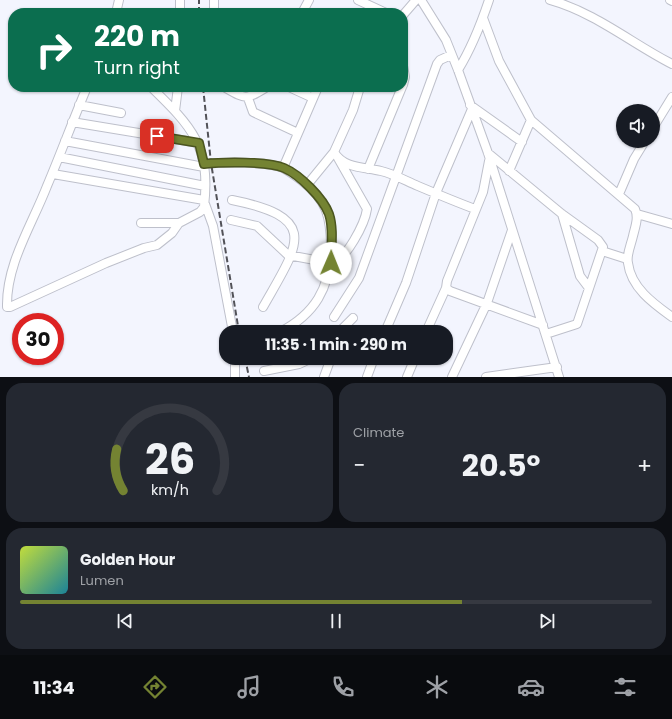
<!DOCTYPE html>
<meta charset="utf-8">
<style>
body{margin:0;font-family:Poppins,sans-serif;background:#242831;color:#f1f3f6;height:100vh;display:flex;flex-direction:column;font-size:15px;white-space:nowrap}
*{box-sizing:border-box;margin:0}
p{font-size:13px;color:#9ea1a6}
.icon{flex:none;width:22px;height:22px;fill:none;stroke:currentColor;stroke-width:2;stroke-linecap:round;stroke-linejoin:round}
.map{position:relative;height:377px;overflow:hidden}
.sheet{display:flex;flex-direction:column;gap:6px;padding:6px;background:#0d0f14;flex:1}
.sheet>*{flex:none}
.guide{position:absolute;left:8px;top:8px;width:400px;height:84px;border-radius:16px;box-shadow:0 1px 3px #0004;background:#0b6e4f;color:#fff;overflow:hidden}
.tools{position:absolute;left:616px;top:104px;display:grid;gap:8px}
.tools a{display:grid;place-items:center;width:44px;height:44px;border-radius:50%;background:#171b24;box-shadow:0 1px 3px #0004;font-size:20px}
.speed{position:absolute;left:12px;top:313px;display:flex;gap:8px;font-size:20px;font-weight:700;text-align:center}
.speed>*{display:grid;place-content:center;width:52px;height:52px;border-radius:50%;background:#171b24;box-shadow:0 1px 3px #0004;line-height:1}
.speed .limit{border:6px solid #d22;background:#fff;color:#111}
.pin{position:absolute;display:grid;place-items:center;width:34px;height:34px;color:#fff;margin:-17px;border-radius:8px;box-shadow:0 2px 6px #0006}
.me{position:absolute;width:44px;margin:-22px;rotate:1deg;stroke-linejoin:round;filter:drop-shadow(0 0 3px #0008)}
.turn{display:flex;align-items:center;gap:14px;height:84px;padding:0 20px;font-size:18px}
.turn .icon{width:52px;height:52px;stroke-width:2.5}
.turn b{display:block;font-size:28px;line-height:34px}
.big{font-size:30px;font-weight:700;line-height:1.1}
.sheet .tile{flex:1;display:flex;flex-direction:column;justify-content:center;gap:6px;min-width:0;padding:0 14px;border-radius:16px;background:#242831}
.sheet .dial{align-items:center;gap:0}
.dial svg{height:104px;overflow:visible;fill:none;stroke:#363941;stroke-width:7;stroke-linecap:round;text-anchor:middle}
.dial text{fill:#f1f3f6;stroke:none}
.song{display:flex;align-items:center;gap:12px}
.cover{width:48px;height:48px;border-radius:6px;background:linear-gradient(135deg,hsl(70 70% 55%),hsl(190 70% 35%))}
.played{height:4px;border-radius:2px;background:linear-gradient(90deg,#748332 70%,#363941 70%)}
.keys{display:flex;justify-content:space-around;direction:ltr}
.heat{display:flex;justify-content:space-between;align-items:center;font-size:22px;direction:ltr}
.sheet .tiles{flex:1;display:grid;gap:6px;grid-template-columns:1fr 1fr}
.tile:last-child{grid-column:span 2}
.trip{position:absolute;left:219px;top:325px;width:234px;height:40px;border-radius:16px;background:#171b24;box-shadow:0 1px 3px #0004;font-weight:700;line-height:40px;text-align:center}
.tabs{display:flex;height:64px;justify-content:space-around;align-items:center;background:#090b0e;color:#9ea1a6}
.tabs .icon{width:28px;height:28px}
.tabs .on{color:#748332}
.tabs b{font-size:18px;color:#f1f3f6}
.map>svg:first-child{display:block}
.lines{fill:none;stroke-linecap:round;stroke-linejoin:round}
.minor-casing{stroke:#bec0cb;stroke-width:10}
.minor{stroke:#fff;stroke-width:8}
.rail{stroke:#525258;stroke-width:2;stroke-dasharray:6 3;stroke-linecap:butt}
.route-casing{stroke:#4b5520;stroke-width:10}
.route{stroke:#748332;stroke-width:7}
</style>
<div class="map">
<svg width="672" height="377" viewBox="0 0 672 377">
<rect width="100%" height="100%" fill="#f3f5fe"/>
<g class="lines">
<!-- minor casing -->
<g class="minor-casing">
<path id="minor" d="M 214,0 L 214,13
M 358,0 L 386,13
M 421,0 L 446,40 L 458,70 L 488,153 L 559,377
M 550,0 C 596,13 631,43 672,64
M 670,0 L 672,1
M 116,13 L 119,0
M 180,13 L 180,0
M 302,13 L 309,0
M 403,15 L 416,0
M 483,18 L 499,61 L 531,120 L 635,209 C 639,218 635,227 633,236 C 631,245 626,255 628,263 C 631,288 654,304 672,317
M 403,66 L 405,77 L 403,85
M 458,70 C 471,49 481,24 489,0
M 87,87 C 73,120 61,153 47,186 C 32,225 6,264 7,307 L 10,307 L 106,263 L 144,248 L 157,245 L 172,233 L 179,223 L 200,212 L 204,207 C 211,146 192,127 151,87
M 224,87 C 247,100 245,100 267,87
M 289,87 L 313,98
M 360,87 L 353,110 L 334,152 C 344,169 365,167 381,171 C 394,174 406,181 418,186 C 437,194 456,202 475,209
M 248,98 L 253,112 L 298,133
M 79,105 L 121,113
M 470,105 L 522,142
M 175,111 L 178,87
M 72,122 L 199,143
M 653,128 L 672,97
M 65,141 L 204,167
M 488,153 L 562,214 L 598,240 L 603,247 L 577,324 L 546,334
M 59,157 L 205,186
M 204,164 C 223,162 266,161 283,168 C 289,171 295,176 301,180 C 327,200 331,217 331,249 C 330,288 315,314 280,332
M 283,168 L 318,87
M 368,169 L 402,87
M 509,171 L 531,120
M 53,174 L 204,200
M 307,185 L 334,152
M 619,194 L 634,159 L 645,141
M 232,200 C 322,218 298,245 263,307
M 205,204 L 213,226 L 233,332
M 562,214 L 580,276 L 589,288
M 637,214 L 672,224
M 231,220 L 257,226 L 288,255 L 331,263 C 346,261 365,223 367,209 L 338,158
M 141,223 L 179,223
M 602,251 L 627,259
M 446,288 L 450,291 L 543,325
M 334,317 L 359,278 L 437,64 L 440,60 L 451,55
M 339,332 L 353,318
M 385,332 L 406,283 L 436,193 L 472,109
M 426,332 L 446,288 L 447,281 L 483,192 L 489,161
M 264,371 L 299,364 L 312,358
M 235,377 L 235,358
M 324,377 L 331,358
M 367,377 L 374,358
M 407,377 L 415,358
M 452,377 L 487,303 L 512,230
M 486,377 L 557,367"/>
</g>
<!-- minor -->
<use href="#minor" class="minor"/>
<!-- rail -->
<path class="rail" d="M 199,13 L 199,0
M 203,87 L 211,163 L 239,332
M 245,358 L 249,377"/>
</g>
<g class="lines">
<!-- route casing -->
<g class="route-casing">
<path id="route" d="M 157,136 L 199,143 L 204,164 C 222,162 268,161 284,168 C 300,175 323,198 329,214 C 334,229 331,248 331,263"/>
</g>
<!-- route -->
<use href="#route" class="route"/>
</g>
</svg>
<div class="tools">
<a><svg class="icon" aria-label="sound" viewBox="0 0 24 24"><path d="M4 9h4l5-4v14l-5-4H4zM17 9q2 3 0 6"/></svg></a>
</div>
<div class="speed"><div class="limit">30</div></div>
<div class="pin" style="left:157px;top:136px;background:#d93025"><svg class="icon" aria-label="arrive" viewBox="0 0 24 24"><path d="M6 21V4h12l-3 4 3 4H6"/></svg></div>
<svg class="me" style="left:331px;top:263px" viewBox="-20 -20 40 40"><circle r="19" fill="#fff"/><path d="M0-13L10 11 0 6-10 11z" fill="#748332"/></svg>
<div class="trip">11:35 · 1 min · 290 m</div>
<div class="guide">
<div class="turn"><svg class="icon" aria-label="right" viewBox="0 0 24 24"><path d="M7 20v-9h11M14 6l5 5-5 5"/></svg><div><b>220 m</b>Turn right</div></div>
</div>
</div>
<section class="sheet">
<div class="tiles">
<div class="tile dial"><svg viewBox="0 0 100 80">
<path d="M14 69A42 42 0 1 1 86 69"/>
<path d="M14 69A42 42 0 0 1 9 37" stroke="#748332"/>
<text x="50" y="56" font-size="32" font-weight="700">26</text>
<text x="50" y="72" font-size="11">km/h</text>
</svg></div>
<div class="tile"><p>Climate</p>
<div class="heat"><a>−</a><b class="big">20.5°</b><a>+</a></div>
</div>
<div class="tile">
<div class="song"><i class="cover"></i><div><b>Golden Hour</b><p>Lumen</p></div></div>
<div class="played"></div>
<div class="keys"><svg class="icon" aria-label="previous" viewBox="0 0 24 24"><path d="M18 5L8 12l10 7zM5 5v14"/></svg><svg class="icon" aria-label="pause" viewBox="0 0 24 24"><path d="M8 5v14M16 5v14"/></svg><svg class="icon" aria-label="next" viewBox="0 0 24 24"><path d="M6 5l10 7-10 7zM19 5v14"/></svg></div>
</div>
</div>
</section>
<nav class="tabs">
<b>11:34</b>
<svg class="icon on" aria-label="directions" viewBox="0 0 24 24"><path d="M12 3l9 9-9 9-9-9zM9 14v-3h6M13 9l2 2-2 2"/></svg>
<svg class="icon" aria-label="music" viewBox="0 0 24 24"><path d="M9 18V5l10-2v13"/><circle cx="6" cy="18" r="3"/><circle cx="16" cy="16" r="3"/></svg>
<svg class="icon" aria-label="phone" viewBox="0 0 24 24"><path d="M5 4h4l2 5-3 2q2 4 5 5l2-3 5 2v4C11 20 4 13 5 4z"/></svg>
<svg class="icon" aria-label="climate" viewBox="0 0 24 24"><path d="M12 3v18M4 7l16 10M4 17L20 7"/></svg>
<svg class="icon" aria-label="car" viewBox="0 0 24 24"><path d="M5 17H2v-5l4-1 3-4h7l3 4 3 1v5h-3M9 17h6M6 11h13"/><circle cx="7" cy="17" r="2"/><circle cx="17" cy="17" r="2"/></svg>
<svg class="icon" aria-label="filters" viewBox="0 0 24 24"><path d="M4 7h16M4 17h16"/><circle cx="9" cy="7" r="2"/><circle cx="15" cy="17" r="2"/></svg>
</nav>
